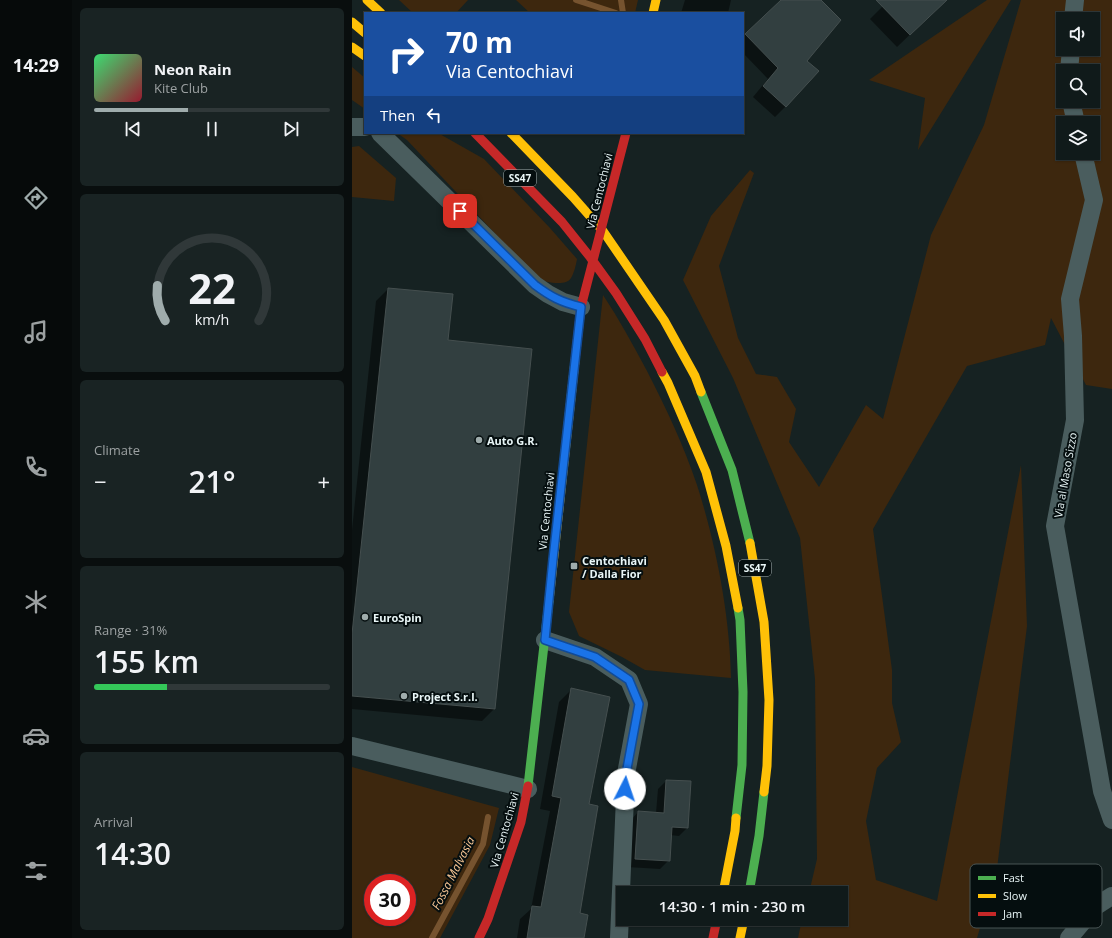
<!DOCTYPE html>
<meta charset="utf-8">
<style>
body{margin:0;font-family:"Open Sans",sans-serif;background:#192323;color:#f1f3f6;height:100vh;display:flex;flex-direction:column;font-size:15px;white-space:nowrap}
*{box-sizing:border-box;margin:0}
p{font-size:13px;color:#9ca1a2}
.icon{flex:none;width:22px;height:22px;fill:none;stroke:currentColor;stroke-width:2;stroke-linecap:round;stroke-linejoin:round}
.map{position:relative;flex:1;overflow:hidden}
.sheet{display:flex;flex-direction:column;gap:8px;padding:8px;background:#090e0e;width:280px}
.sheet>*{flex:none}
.top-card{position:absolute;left:12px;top:12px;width:380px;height:122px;border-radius:0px;box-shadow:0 1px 3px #0004,0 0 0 1px #303839;background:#1a4fa0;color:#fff;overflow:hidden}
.controls{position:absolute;left:704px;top:12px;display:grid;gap:8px}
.controls a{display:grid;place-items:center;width:44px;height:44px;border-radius:0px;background:#101a1a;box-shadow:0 1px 3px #0004,0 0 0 1px #303839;font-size:20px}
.speed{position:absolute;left:12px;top:874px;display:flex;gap:8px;font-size:20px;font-weight:700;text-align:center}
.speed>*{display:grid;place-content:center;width:52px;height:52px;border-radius:50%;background:#101a1a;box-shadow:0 1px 3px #0004,0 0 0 1px #303839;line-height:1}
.speed .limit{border:6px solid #d22;background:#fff;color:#111}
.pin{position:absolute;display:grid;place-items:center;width:34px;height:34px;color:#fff;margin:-17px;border-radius:8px;box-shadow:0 2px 6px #0006}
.me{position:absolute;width:44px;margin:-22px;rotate:4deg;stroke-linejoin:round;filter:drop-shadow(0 0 3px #0008)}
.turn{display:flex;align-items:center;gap:14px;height:84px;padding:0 16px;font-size:18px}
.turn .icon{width:52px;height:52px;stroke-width:2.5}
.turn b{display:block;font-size:28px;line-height:34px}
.then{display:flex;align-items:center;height:38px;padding:0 16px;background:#0003;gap:8px;font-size:15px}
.big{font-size:30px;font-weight:600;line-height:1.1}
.sheet .widget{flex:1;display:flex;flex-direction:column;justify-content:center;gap:6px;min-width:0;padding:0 14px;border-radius:6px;background:#192323}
.sheet .dial{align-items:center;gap:0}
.dial svg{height:104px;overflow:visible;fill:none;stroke:#303839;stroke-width:7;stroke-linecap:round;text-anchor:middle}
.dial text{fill:#f1f3f6;stroke:none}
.song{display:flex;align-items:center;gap:12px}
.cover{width:48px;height:48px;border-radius:6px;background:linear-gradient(135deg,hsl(140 70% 55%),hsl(350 70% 35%))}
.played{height:4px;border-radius:2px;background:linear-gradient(90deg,#9facac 40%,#303839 40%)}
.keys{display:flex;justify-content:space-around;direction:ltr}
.heat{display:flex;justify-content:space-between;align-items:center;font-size:22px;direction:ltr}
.charge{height:6px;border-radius:3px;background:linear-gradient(90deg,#34c759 31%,#303839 0)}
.trip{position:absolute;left:264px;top:886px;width:232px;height:40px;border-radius:0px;background:#101a1a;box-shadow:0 1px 3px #0004,0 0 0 1px #303839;font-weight:600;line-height:40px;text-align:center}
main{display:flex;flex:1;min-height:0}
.dock{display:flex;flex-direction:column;width:72px;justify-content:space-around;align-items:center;background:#060a0a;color:#9ca1a2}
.dock .icon{width:28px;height:28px}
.dock .active{color:#9facac}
.dock b{font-size:18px;color:#f1f3f6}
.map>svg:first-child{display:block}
.green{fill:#3d270e;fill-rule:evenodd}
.shadow{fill:#0007}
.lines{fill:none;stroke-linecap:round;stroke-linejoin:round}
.stream{stroke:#76532f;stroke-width:6}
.building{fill:#323f40;stroke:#454f4f}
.street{stroke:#4a5d5e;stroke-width:18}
.fast{stroke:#4caf50;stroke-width:9}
.slow{stroke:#ffc107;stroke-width:9}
.jam{stroke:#c62828;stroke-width:9}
.route-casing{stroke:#114b97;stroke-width:10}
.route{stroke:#1a73e8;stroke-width:7}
.poi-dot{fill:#9facac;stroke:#050e0f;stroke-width:1.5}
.labels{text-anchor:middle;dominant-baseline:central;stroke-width:4;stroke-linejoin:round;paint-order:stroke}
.shield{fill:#050e0f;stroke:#a5b0b1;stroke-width:1}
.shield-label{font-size:10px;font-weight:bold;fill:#e9f6f7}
.street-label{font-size:11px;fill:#e9f6f7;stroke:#050e0f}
.poi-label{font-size:11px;font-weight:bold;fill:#e9f6f7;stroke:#050e0f;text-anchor:start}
.water-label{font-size:12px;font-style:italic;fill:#f9c796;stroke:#050e0f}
.key{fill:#050e0f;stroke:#495455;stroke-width:1}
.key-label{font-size:11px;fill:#e9f6f7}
</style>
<main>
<nav class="dock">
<b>14:29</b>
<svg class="icon active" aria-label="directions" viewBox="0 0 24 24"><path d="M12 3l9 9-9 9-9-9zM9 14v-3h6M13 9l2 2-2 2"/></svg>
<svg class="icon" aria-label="music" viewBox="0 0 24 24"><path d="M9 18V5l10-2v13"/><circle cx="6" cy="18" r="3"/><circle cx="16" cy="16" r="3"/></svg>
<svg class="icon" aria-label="phone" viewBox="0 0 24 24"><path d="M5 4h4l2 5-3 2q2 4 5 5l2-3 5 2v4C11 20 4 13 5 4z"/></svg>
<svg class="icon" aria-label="climate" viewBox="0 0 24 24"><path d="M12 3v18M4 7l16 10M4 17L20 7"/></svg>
<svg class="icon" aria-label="car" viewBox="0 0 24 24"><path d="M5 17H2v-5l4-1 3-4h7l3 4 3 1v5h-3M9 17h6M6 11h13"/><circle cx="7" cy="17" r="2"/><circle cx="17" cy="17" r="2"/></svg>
<svg class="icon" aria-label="filters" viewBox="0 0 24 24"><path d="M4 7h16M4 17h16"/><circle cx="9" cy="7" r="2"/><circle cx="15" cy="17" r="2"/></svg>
</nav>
<section class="sheet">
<div class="widget">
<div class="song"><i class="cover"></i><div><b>Neon Rain</b><p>Kite Club</p></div></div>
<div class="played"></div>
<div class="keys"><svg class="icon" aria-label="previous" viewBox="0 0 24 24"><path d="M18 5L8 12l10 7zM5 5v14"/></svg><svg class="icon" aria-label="pause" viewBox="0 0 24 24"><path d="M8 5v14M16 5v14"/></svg><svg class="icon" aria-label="next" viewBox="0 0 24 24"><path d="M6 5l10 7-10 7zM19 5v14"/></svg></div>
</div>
<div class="widget dial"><svg viewBox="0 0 100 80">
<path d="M14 69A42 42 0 1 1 86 69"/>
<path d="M14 69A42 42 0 0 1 8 42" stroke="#9facac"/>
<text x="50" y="56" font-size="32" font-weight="700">22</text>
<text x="50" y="72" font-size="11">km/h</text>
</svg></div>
<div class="widget"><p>Climate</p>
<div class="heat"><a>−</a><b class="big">21°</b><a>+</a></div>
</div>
<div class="widget"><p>Range · 31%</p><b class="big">155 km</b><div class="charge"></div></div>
<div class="widget"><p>Arrival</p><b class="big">14:30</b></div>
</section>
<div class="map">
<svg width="760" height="938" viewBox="0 0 760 938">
<rect width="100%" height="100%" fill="#162222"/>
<!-- green -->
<path class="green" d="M 47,0 L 116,0 L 104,13 L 61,13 Z
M 164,0 L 286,0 L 283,13 L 178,13 Z
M 635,0 L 659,0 L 566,150 L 573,98 L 517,80 Z
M 669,0 L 760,0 L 760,389 L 734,385 L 699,318 L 693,345 L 615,366 L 521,529 L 540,670 L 540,703 L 549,742 L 525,768 L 514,821 L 524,880 L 585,901 L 669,465 L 675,626 L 641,901 L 631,918 L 625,938 L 446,938 L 450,919 L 489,919 L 489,893 L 457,893 L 465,859 L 463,679 L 448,538 L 381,378 L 331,280 L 359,216 L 398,170 L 402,173 L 367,266 L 386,338 L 404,374 L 425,377 L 444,409 L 437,442 L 467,487 L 514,405 L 531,419 L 579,235 L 632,125 ZM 711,19 L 741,19 L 741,49 L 711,49 ZM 711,71 L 741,71 L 741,101 L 711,101 ZM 711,123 L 741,123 L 741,153 L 711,153 Z
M 0,67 L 13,78 L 13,109 L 0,100 Z
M 45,133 L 86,133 L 132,159 L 198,228 L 225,259 C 224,265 222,273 219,278 C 214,287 193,282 186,279 L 55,140 Z
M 7,146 L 44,178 L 42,201 L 0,197 L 0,147 Z
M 251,295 C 267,319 281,345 295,371 C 314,408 332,446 345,485 C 364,544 378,616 379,678 L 293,670 L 270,657 L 227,636 L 217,612 Z
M 0,767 L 147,808 L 138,845 L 88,938 L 0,938 ZM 21,883 L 55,883 L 55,917 L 21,917 Z"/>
<!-- shadow -->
<path class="shadow" d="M 333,0 L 379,0 L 376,13 L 329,13 Z
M 430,0 L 468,0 L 454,61 L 434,106 L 423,117 L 401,97 L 416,79 L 391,53 L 391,37 Z
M 537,0 L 594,0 L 545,47 L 518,19 Z
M 36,289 L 95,341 L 179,350 L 142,709 L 130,721 L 0,709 L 0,530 L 24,301 Z
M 219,690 L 235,805 L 226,914 L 231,938 L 165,938 L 168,919 L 179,909 L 198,811 L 188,809 L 207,702 Z
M 314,781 L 335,828 L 327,836 L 318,835 L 317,860 L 308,869 L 275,867 L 278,821 L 286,812 L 304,813 L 306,789 Z"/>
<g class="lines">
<!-- stream -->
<path class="stream" d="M 224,0 L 264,13
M 269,0 L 271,13
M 80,938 L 131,844 L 136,817"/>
</g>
<!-- building -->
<path class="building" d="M 429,0 L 469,0 L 489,20 L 455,61 L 467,71 L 434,107 L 411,86 L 426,68 L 393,34 Z
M 524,0 L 595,0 L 558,35 Z
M 36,288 L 101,294 L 96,340 L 180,349 L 143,709 L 0,696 L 0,634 Z
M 219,688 L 258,697 L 237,804 L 246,806 L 228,913 L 236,915 L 232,938 L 175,938 L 180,906 L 189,907 L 209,798 L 200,796 Z
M 314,780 L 339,781 L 336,828 L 320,827 L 318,861 L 283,859 L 286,811 L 312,813 Z"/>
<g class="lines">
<!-- street -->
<path class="street" d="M 721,19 L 723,0
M 717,71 L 719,49
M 719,101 L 724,123
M 0,127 L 13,127
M 28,133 L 183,285 L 196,294 L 211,302 L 229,307
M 731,153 L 742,200 L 718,299 L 721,336 L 723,420 L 703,526 L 750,791 L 760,820
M 193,640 L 243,657 L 277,680 L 287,704 L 274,774 L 267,938
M 0,746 L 176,789
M 717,938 L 744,906 L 760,896"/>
<!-- fast -->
<path class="fast" d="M 349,392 L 380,470 L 398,543
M 176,786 L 197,601
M 384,818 L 390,765 L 391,692 L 388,620 L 386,608
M 397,893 L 407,836 L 412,792"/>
<!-- slow -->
<path class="slow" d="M 15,0 L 29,13
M 301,13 L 304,0
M 0,22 L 13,33
M 0,47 L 13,56
M 159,133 L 221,197 L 251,231 L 312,320 L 343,376 L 349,392
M 310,372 L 316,383 L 354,472 L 374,546 L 386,608
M 398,543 L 412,622 L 417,700 L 415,766 L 412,792
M 197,601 L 223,361
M 371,893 L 383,831 L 384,818
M 388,938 L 392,919"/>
<!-- jam -->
<path class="jam" d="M 123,133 L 210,222 L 238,257 L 264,293 L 293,339 L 310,372
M 223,361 L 229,307 L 274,133
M 127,938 L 136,919 L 169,822 L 176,786
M 361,938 L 365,919"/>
</g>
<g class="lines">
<!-- route casing -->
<g class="route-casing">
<path id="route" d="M 108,211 L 183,285 C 199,297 209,302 229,307 L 201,559 L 193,640 L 243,657 L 277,680 L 287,704 L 274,774 L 273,789"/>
</g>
<!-- route -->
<use href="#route" class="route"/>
</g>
<!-- markers -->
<g class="poi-dot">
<circle cx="127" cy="440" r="4"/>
<rect x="218" y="562" width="8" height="8" rx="2"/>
<circle cx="13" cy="617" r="4"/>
<circle cx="52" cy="696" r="4"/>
</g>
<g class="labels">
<!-- shield labels -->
<g class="shield">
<rect x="152" y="170" width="32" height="16" rx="3"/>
<rect x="387" y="560" width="32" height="16" rx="3"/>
</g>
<g class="shield-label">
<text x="168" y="178">SS47</text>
<text x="403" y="568">SS47</text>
</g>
<!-- street labels -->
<g class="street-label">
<text transform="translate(247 191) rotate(-76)">Via Centochiavi</text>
<text transform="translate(713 475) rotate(-80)">Via al Maso Sizzo</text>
<text transform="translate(194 511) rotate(-84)">Via Centochiavi</text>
<text transform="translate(152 830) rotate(-74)">Via Centochiavi</text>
</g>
<!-- poi labels -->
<g class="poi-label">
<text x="135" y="440">Auto G.R.</text>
<text x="230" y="560">Centochiavi<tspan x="230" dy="13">/ Dalla Fior</tspan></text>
<text x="21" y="617">EuroSpin</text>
<text x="60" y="696">Project S.r.l.</text>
</g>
<!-- water labels -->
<g class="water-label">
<text transform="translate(101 873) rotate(-63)">Fossa Malvasia</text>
</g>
</g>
<!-- legend -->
<rect x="618" y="864" width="132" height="64" rx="6" class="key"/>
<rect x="626" y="876" width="18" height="4" fill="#4caf50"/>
<rect x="626" y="894" width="18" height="4" fill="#ffc107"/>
<rect x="626" y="912" width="18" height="4" fill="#c62828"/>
<g class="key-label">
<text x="651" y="882">Fast</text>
<text x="651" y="900">Slow</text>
<text x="651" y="918">Jam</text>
</g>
</svg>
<div class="controls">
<a><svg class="icon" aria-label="sound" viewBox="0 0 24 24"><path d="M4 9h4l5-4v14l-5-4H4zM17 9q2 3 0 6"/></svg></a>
<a><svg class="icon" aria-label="search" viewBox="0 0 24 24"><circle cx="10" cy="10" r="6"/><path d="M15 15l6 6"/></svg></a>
<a><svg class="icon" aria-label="layers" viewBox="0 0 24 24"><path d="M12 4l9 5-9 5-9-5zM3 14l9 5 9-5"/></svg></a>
</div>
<div class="speed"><div class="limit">30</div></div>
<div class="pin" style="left:108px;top:211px;background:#d93025"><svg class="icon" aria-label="arrive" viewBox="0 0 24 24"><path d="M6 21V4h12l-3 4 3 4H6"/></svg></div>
<svg class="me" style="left:273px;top:789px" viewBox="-20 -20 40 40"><circle r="19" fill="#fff"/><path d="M0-13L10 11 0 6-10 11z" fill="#1a73e8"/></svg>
<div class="trip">14:30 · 1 min · 230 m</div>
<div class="top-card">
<div class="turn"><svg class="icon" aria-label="right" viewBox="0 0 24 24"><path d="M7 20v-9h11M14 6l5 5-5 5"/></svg><div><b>70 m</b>Via Centochiavi</div></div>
<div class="then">Then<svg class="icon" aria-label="left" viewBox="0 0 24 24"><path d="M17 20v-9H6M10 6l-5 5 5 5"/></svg></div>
</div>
</div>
</main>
